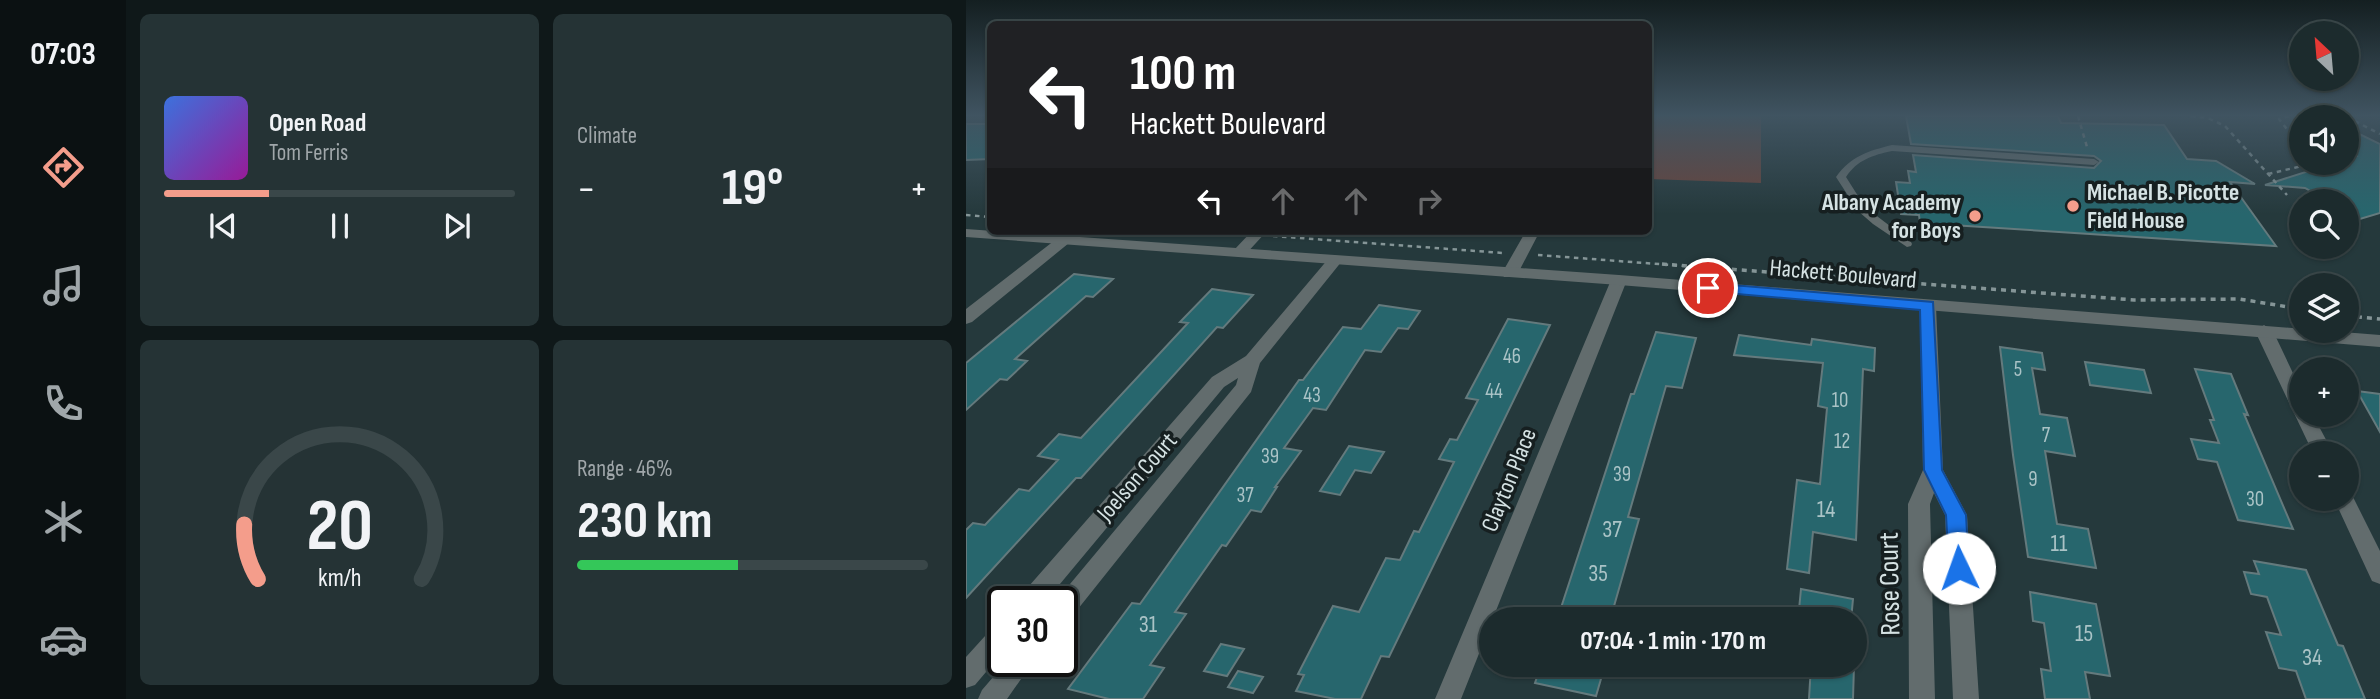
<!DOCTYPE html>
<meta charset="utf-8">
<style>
body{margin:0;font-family:"Sofia Sans Condensed",sans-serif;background:#253335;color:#f1f3f6;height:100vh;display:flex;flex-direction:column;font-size:26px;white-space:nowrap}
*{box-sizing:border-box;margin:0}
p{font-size:23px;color:#a0a7aa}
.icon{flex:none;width:38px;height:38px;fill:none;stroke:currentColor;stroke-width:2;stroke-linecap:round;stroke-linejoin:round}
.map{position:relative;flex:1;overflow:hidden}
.details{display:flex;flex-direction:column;gap:14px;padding:14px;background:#0f1819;width:840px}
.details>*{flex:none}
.hud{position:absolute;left:21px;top:21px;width:665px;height:214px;border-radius:10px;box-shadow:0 2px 5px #0004,0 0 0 2px #3a4749;background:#202124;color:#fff;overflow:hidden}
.needle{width:46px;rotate:334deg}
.controls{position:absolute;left:1323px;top:21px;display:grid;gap:14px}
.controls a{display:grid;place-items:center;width:70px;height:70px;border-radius:50%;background:#1c2b2d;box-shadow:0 2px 5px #0004,0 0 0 2px #3a4749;font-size:35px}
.speed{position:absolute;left:21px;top:586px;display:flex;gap:14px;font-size:35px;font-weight:700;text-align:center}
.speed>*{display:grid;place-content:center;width:91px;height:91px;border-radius:50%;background:#1c2b2d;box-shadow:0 2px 5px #0004,0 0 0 2px #3a4749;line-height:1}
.speed .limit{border:4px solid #111;border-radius:10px;background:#fff;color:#111}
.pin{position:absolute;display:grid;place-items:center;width:60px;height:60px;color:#fff;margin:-30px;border:4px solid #fff;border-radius:50%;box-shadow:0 2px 7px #0007}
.me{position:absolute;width:77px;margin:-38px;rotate:357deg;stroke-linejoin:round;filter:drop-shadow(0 0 5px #0008)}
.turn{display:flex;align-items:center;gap:24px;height:147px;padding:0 28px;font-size:32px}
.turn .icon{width:91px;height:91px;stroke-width:2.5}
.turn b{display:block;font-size:49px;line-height:60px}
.lanes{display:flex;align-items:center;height:66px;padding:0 28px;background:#0003;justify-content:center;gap:35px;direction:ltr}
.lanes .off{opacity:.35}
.big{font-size:52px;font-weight:700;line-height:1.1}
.details .card{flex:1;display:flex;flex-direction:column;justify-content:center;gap:10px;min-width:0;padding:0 24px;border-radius:10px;background:#253335}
.details .dial{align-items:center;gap:0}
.dial svg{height:182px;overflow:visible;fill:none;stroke:#3a4749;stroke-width:7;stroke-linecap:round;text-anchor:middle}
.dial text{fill:#f1f3f6;stroke:none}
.song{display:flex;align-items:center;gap:21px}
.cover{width:84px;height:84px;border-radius:10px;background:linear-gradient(135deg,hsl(220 70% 55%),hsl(300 70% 35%))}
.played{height:7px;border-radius:4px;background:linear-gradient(90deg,#f49d8b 30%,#3a4749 30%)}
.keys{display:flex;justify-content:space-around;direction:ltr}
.heat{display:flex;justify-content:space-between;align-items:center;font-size:38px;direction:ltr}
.charge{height:10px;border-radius:5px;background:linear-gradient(90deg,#34c759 46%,#3a4749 0)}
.details .tiles{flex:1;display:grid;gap:14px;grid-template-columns:repeat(2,1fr)}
.trip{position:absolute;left:513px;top:607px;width:388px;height:70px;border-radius:35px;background:#1c2b2d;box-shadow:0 2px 5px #0004,0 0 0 2px #3a4749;font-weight:700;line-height:70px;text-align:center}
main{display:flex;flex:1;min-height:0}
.menu{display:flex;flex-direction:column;width:126px;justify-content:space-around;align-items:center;background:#0b1112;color:#a0a7aa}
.menu .icon{width:49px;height:49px}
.menu .on{color:#f49d8b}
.menu b{font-size:32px;color:#f1f3f6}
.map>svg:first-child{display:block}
.green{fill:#69433b}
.building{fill:#27666d;stroke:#647a7d;stroke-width:2}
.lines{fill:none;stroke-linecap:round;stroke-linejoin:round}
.path-far1{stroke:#859597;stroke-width:2.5;stroke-dasharray:4.5 4.5;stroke-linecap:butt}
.path{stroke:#859597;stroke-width:3.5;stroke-dasharray:5 5;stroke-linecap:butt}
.service{fill:#626c6d;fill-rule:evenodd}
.minor{fill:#626c6d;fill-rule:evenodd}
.tertiary{fill:#626c6d;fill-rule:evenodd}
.route{fill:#1a73e8;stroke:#114b97;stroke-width:2}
.poi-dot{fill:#f49d8b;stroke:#161f20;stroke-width:2.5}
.labels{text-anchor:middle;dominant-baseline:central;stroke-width:7;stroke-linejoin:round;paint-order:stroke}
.number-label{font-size:21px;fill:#aac3c6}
.poi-label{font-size:24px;font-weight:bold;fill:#d5e2e3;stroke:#161f20;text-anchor:start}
.street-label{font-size:24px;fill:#d5e2e3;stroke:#161f20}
.near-number-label{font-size:24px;fill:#aac3c6}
.near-street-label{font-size:28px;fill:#d5e2e3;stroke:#161f20}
</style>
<main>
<nav class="menu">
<b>07:03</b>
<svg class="icon on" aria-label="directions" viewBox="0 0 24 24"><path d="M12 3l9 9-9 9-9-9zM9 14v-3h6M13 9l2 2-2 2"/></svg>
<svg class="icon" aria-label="music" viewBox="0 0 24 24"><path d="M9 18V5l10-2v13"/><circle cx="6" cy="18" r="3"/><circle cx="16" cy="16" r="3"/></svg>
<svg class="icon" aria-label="phone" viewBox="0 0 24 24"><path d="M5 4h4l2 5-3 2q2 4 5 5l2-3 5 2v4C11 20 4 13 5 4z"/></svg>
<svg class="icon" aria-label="climate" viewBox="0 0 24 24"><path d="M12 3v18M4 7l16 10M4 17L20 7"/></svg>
<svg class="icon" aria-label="car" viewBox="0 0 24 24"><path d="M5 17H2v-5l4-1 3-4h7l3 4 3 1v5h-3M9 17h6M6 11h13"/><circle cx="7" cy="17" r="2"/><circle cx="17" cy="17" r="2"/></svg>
</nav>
<section class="details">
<div class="tiles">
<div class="card">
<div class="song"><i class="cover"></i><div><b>Open Road</b><p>Tom Ferris</p></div></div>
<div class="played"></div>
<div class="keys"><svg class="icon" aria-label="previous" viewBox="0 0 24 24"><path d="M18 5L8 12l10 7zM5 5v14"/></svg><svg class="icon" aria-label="pause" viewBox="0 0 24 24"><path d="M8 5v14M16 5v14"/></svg><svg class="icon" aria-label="next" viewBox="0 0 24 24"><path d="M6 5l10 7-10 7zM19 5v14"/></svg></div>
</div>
<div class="card"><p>Climate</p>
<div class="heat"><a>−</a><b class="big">19°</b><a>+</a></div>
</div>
<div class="card dial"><svg viewBox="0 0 100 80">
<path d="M14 69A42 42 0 1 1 86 69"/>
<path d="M14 69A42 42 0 0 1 8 45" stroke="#f49d8b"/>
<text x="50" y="56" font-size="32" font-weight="700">20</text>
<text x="50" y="72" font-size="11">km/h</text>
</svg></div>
<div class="card"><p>Range · 46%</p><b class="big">230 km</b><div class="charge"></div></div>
</div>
</section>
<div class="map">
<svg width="1414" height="699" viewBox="0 0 1414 699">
<rect width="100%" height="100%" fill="#25393c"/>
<!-- green -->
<path class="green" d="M 683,116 L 795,116 L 795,183 L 683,179 Z"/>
<!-- building -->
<path class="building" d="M 940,116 L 1092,116 L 1095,123 L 1198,125 L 1221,159 L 1250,161 L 1289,184 L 1264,182 L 1310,246 L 954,223 L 953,215 L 935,214 L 930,182 L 944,183 L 942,171 L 950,172 L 947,155 L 1128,168 L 1135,161 L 1128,156 L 945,144 Z
M 0,124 L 24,124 L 24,159 L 0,160 Z
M 1381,128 L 1414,144 L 1414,213 L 1394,219 L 1381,212 L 1381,201 L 1362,201 L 1339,188 L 1299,185 L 1368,163 L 1381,163 L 1381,159 L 1390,156 L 1381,152 Z
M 108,274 L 147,279 L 127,297 L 120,296 L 49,359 L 61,361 L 41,380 L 34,379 L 0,410 L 0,363 Z
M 246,289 L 287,295 L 257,328 L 251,327 L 115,478 L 110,478 L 0,598 L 0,530 L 7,523 L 19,525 L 53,489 L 63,491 L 92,460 L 72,456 L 93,434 L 115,438 L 222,323 L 214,322 Z
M 413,305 L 454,311 L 442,329 L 432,328 L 415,352 L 399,350 L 360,410 L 347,408 L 318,448 L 335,451 L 309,487 L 311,487 L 295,512 L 285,510 L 260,546 L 256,545 L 209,612 L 220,614 L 184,665 L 198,668 L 177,699 L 143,699 L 102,689 L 166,603 L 174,604 L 333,380 L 337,380 L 377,327 L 395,329 Z
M 542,319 L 584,325 L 423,657 L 415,656 L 395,699 L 369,699 L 330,691 L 338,675 L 332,674 L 367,606 L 393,612 L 420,558 L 434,560 L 448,531 L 453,532 L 488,462 L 473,459 L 484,439 L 491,440 L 512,400 L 500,398 Z
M 690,332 L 730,338 L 716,388 L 700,386 L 662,517 L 673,519 L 644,620 L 591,620 L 665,394 L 668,394 Z
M 773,335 L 845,345 L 846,339 L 909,348 L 908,371 L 897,369 L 890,540 L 847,532 L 843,573 L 821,569 L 831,480 L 854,484 L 861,408 L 852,406 L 857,363 L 768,355 Z
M 1034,347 L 1076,353 L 1079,370 L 1066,368 L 1074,414 L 1101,418 L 1109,456 L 1079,451 L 1091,524 L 1122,529 L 1130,568 L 1062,557 L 1047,455 Z
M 1119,362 L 1178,370 L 1185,393 L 1124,385 Z
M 1229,369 L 1265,374 L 1282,415 L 1278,414 L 1327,529 L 1272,520 L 1251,462 L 1232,459 L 1225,439 L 1253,443 L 1244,420 L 1248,420 Z
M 1391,391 L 1414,394 L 1414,432 Z
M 383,446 L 418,452 L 405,473 L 389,470 L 374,495 L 354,491 Z
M 1288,561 L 1340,570 L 1372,645 L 1377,646 L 1399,699 L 1340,699 L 1330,671 L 1313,668 L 1300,632 L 1315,635 L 1301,597 L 1285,594 L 1278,572 L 1293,574 Z
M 835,589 L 887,599 L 885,620 L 832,620 Z
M 1064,592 L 1130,604 L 1144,676 L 1119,672 L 1124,699 L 1079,699 L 1075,669 L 1085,671 L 1078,623 L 1067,621 Z
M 255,644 L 278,649 L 261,676 L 238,671 Z
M 575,665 L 639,665 L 630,696 L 569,683 Z
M 845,665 L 888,665 L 887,699 L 843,699 Z
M 272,671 L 297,677 L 287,693 L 262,687 Z"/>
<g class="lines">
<!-- path-far1 -->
<path class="path-far1" d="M 1112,116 L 1121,147
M 1225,116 L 1242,118 L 1259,126 L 1321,195
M 1323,116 L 1313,119 L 1335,147
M 1337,116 L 1340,117
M 1381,117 L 1414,134
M 1360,163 L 1364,164
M 1302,174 L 1349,163
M 0,215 L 24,217
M 239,231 L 271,233
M 307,236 L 537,253
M 572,255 L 719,266"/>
<!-- path -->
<path class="path" d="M 696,264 L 1168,300 L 1273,299 L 1335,309
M 1381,316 L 1414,319"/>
<!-- service -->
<path class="service" d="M 926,145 L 1128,159 L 1133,162 L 1128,165 L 926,151 C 907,155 891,160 880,177 L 899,207 L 945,242 L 946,244 L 945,246 L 941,247 L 907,224 L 892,211 L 870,177 C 885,156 902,151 926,145 Z"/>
<!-- minor -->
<path class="minor" d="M 286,231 L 301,231 L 278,256 L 268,256 L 265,253 L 268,250 Z
M 560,231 L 574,231 L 550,277 L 538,277 L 536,273 Z
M 98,235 L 103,237 L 106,240 L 103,243 L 6,322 L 0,324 L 0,309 L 93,237 Z
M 368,256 L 376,261 L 294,363 L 285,392 L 104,619 L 96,622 L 96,602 L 89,602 L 270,385 L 272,378 L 258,387 L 79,602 L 52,602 L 56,594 L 246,377 L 280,356 L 363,258 Z
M 653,275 L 661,280 L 495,699 L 469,699 L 645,280 Z
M 962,300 L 970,306 L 977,470 L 1001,515 L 1013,699 L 987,699 L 979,515 L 968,493 L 964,504 L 969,699 L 943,699 L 942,504 L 957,470 L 954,306 Z
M 1298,325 L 1307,331 L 1335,390 L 1335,415 L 1347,415 L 1367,453 L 1347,453 L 1289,331 Z
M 1381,491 L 1385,493 L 1414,551 L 1414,584 L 1406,581 L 1368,499 L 1381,499 Z
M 37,622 L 37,652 L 9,685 L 0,688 L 0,657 L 29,625 Z
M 40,662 L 67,662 L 41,699 L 12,699 L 16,690 Z"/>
<!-- tertiary -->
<path class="tertiary" d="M 0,229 L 653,275 L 1414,335 L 1414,347 L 653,285 L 0,237 Z"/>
</g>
<!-- sky -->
<linearGradient id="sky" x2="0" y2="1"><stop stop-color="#141f21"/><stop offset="0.54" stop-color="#405461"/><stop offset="1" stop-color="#405461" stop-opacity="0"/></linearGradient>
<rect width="1414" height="214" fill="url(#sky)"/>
<!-- route -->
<path class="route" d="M 742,283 L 967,302 L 976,470 L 1000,515 L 1003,568 L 1000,574 L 993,577 L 986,574 L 983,568 L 980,515 L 958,470 L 954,310 L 737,291 L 735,288 Z"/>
<!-- markers -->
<g class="poi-dot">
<circle cx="1107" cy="206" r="7"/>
<circle cx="1009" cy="216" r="7"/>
</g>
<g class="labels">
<!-- number labels -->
<g class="number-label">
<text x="546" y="356">46</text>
<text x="1052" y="369">5</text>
<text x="528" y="391">44</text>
<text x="346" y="395">43</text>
<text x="874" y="400">10</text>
<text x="1080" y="435">7</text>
<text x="876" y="441">12</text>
<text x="304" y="456">39</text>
<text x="656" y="474">39</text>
<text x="1067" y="479">9</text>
<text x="279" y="495">37</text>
<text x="1289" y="499">30</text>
</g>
<!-- poi labels -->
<g class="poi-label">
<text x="1121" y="192">Michael B. Picotte<tspan x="1121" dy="28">Field House</tspan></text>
<text x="995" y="202" text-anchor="end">Albany Academy<tspan x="995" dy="28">for Boys</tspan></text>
</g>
<!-- street labels -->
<g class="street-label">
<text transform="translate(877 274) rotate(5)">Hackett Boulevard</text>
<text transform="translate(171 477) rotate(-49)">Joelson Court</text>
<text transform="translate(543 480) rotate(-68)">Clayton Place</text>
</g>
<!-- near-number labels -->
<g class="near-number-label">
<text x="860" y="509">14</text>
<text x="646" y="529">37</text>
<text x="1093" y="543">11</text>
<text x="632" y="573">35</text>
<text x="182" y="624">31</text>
<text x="1118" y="633">15</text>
<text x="1346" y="657">34</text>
</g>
<!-- near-street labels -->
<g class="near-street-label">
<text transform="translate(924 584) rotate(-91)">Rose Court</text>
</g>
</g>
</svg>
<div class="controls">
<a><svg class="needle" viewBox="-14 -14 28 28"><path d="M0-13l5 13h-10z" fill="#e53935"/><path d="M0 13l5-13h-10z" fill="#a0a7aa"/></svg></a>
<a><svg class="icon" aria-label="sound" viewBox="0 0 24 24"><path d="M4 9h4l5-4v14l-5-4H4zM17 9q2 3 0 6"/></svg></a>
<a><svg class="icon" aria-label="search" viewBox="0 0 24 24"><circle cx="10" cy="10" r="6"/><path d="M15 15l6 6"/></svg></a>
<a><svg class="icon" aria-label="layers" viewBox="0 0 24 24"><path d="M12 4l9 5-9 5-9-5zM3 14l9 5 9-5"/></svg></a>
<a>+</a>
<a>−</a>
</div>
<div class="speed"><div class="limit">30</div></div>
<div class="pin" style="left:742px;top:288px;background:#d93025"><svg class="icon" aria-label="arrive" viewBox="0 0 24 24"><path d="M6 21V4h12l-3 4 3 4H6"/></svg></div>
<svg class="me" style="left:993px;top:568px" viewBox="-20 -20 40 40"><circle r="19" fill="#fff"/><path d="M0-13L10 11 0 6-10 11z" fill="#1a73e8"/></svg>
<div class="trip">07:04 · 1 min · 170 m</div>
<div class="hud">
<div class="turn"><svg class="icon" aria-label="left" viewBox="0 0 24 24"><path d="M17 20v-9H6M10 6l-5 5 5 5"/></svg><div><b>100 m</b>Hackett Boulevard</div></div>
<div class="lanes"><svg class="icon" aria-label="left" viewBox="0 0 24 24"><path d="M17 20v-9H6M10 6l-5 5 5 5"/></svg><svg class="icon off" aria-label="ahead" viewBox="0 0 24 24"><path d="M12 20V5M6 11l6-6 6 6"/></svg><svg class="icon off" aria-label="ahead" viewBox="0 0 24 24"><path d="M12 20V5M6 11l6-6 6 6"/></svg><svg class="icon off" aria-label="right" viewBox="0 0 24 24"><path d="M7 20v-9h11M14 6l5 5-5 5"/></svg></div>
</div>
</div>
</main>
